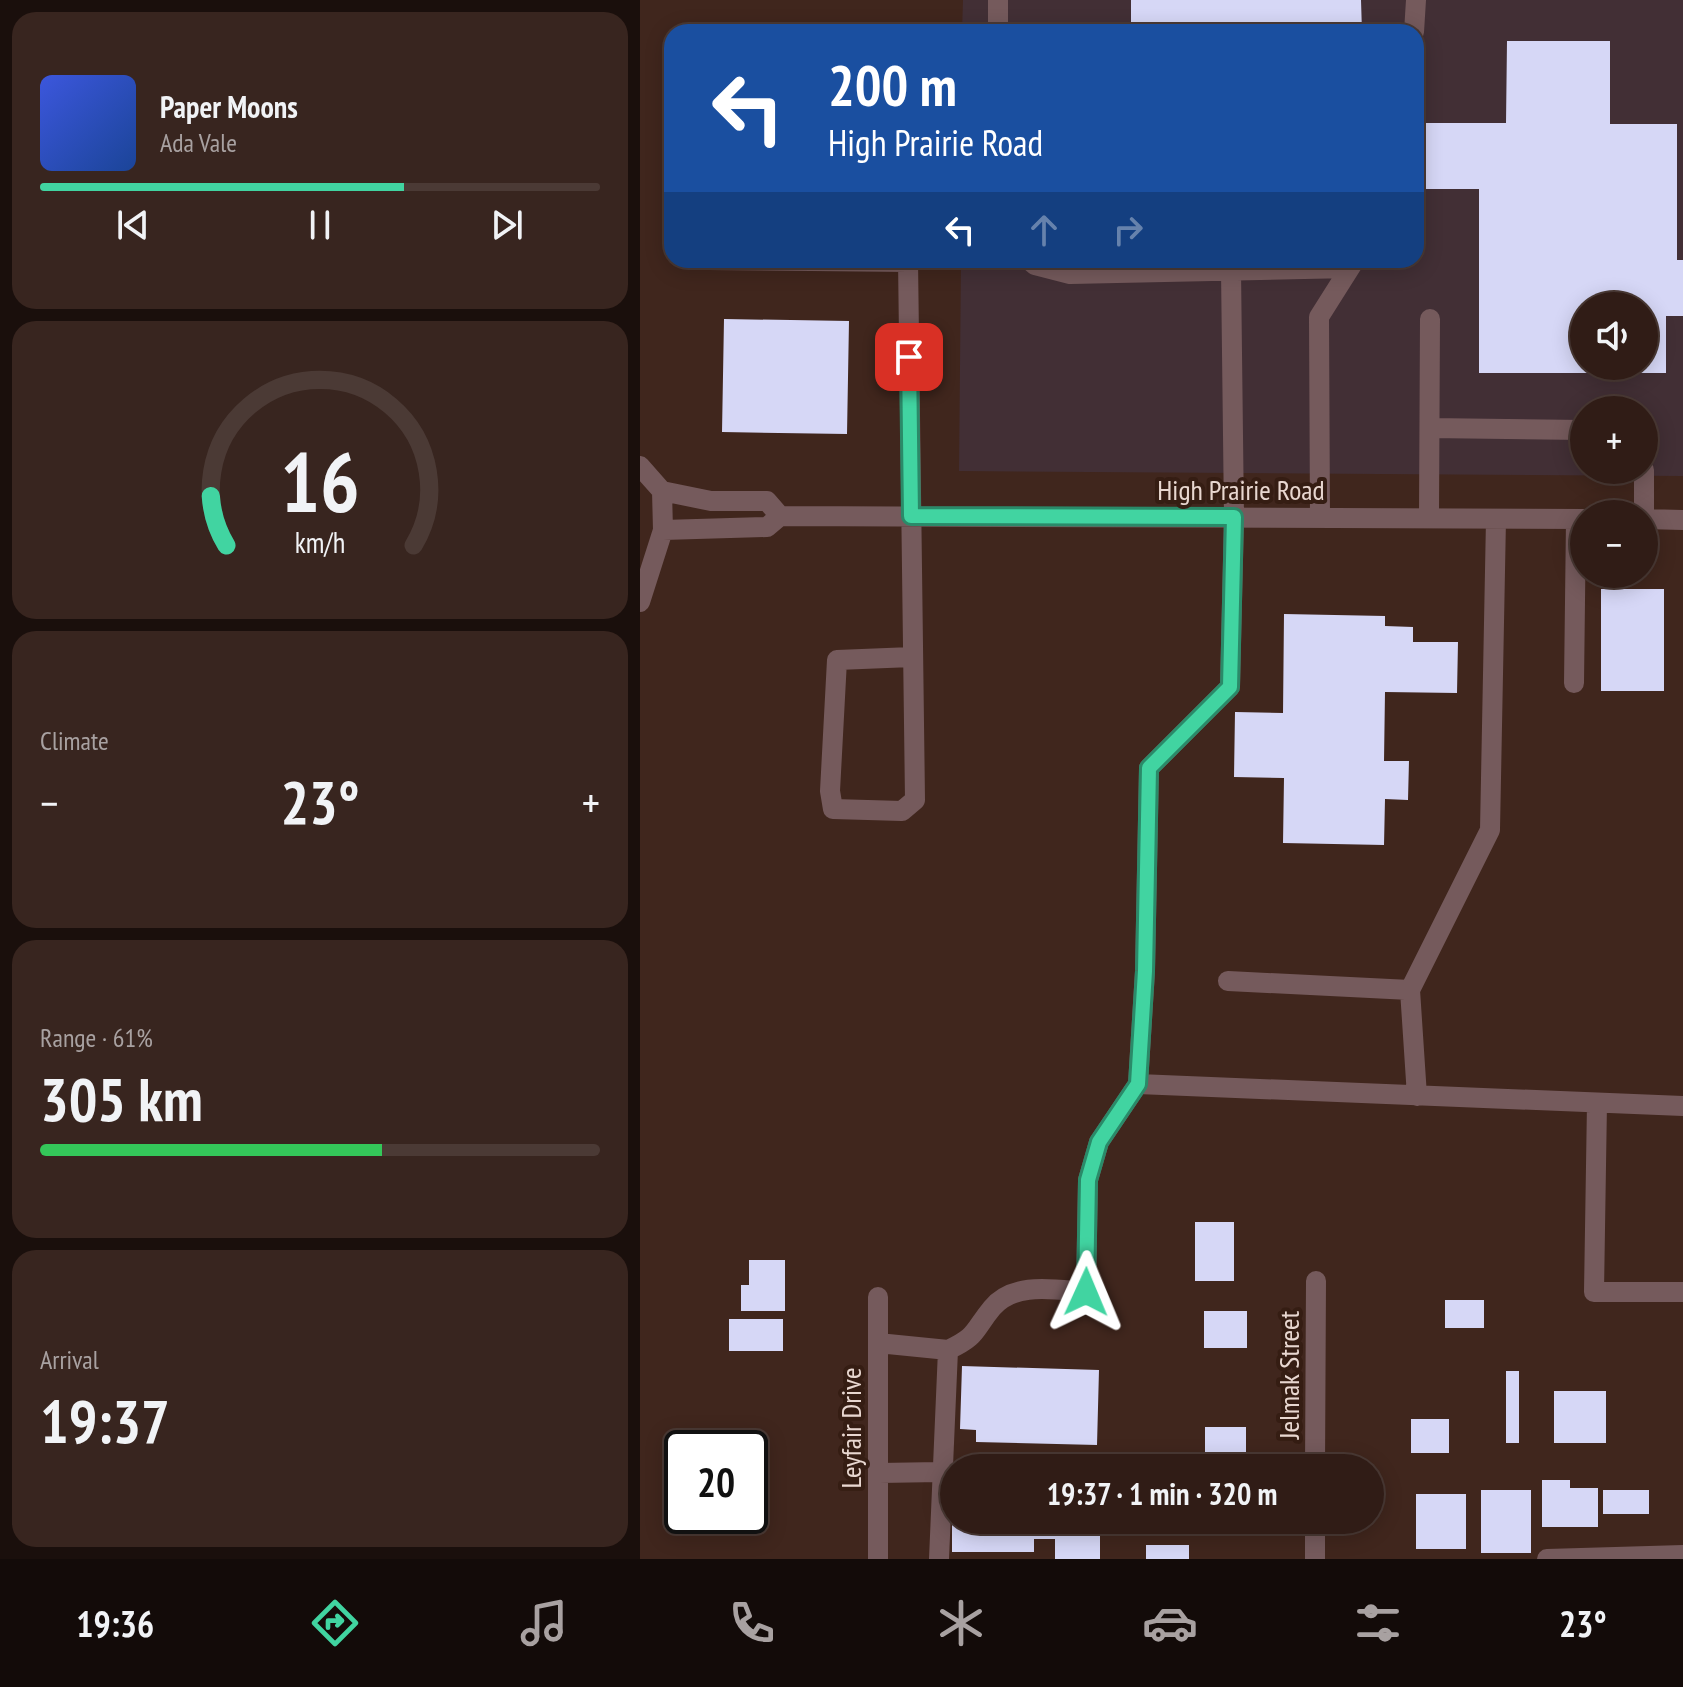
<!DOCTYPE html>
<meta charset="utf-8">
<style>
body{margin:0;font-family:"PT Sans Narrow",sans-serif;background:#38251f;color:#f1f3f6;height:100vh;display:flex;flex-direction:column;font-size:30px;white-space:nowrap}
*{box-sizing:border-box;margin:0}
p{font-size:26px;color:#a8a1a1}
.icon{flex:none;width:44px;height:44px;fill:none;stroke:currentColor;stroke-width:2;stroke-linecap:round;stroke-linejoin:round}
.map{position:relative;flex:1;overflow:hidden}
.details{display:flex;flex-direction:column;gap:12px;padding:12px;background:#1a0f0c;width:640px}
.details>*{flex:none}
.top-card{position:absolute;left:24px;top:24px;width:760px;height:244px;border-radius:24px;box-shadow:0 4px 20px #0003,0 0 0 2px #4b3a35;background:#1a4fa0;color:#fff;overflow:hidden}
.controls{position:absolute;left:930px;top:292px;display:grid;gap:16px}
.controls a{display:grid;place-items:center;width:88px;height:88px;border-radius:50%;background:#301c16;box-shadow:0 4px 20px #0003,0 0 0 2px #4b3a35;font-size:40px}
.speed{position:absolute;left:24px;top:1430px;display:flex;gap:16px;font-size:40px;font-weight:700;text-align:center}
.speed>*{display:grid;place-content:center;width:104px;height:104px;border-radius:50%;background:#301c16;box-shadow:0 4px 20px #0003,0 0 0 2px #4b3a35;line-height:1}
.speed .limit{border:4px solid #111;border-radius:12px;background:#fff;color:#111}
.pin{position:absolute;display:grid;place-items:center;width:68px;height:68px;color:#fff;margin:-34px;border-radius:16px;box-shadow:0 4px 12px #0006}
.me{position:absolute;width:88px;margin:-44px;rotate:1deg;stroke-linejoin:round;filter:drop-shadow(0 0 6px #0008)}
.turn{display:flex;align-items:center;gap:28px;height:168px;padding:0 32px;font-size:36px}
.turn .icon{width:104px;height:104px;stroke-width:2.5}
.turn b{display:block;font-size:56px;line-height:68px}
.lanes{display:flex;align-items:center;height:76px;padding:0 32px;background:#0003;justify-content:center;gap:40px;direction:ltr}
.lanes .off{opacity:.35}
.big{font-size:60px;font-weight:600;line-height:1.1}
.details .widget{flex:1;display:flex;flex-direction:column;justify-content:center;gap:12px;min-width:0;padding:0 28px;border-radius:24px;background:#38251f}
.details .dial{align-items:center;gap:0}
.dial svg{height:208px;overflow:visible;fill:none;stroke:#4b3a35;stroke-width:7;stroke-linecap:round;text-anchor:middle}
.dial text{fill:#f1f3f6;stroke:none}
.song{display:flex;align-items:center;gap:24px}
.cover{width:96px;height:96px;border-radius:12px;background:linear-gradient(135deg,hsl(230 70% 55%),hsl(220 70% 35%))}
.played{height:8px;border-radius:4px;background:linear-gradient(90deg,#41d4a1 65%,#4b3a35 65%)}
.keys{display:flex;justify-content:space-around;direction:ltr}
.heat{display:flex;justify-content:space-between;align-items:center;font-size:44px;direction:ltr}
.charge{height:12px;border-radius:6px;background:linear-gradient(90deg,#34c759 61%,#4b3a35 0)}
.trip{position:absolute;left:300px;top:1454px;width:444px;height:80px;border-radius:40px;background:#301c16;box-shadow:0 4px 20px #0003,0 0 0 2px #4b3a35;font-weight:600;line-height:80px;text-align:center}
.tabs{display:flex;height:128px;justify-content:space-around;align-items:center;background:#130b09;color:#a8a1a1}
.tabs .icon{width:56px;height:56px}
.tabs .selected{color:#41d4a1}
.tabs b{font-size:36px;color:#f1f3f6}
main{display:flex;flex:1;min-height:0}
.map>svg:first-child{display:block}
.commercial{fill:#422f35;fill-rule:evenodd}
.building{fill:#d6d7f6;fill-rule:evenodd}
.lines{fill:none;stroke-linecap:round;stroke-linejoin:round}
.minor{stroke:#755a5c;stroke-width:20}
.route-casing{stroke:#2a8a69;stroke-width:20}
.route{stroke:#41d4a1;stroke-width:14}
.labels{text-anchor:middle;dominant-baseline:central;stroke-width:8;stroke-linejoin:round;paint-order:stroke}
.street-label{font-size:28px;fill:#e8d7d0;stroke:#351d13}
</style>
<main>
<section class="details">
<div class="widget">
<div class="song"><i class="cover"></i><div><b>Paper Moons</b><p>Ada Vale</p></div></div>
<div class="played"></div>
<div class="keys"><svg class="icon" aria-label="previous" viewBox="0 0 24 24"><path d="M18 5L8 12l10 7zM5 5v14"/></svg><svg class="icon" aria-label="pause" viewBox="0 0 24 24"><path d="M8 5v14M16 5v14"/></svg><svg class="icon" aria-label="next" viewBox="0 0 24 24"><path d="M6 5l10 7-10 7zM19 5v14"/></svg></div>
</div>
<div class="widget dial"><svg viewBox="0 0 100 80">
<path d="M14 69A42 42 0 1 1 86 69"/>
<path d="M14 69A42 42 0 0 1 8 50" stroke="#41d4a1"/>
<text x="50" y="56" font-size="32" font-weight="700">16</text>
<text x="50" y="72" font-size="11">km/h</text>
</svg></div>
<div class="widget"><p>Climate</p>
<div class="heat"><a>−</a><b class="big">23°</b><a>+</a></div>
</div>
<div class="widget"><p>Range · 61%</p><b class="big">305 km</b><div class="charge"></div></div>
<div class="widget"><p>Arrival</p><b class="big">19:37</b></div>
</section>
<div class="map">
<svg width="1043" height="1559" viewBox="0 0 1043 1559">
<rect width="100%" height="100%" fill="#40261d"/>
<!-- commercial -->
<path class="commercial" d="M 323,0 L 1043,0 L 1043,476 L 319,471 L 321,260 L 776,260 L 776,32 L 322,32 ZM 944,306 L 1004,306 L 1004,366 L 944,366 ZM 944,410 L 1004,410 L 1004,470 L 944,470 Z"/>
<!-- building -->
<path class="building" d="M 491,0 L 721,0 L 722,32 L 491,32 Z
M 867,41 L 970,41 L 970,124 L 1037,124 L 1037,260 L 1043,260 L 1043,316 L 1026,316 L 1026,373 L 839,373 L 839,189 L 785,189 L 785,123 L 866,123 ZM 944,306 L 1004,306 L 1004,366 L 944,366 Z
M 84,319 L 209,321 L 207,434 L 82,432 Z
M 961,589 L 1024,589 L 1024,691 L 961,691 Z
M 644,614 L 745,616 L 745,626 L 773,627 L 773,642 L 818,642 L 817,693 L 745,692 L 744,761 L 769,761 L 768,800 L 745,799 L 744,845 L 643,843 L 644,778 L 594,777 L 595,712 L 643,713 Z
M 555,1222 L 594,1222 L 594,1281 L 555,1281 Z
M 109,1260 L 145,1260 L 145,1311 L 101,1311 L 101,1285 L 109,1285 Z
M 805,1300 L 844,1300 L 844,1328 L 805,1328 Z
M 564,1311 L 607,1311 L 607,1348 L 564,1348 Z
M 89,1319 L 143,1319 L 143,1351 L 89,1351 Z
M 322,1366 L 459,1370 L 457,1445 L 336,1442 L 336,1430 L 320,1429 Z
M 866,1371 L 879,1371 L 879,1443 L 866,1443 Z
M 914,1391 L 966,1391 L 966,1443 L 914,1443 Z
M 771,1419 L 809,1419 L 809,1453 L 771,1453 Z
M 565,1427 L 606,1427 L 606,1464 L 565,1464 Z
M 902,1480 L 930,1480 L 930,1488 L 958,1488 L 958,1527 L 902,1527 Z
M 841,1490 L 891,1490 L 891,1553 L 841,1553 Z
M 963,1490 L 1009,1490 L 1009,1514 L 963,1514 Z
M 776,1494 L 826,1494 L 826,1549 L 776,1549 Z
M 312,1520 L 460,1520 L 460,1559 L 415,1559 L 415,1539 L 394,1539 L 394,1552 L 312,1552 Z
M 506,1545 L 549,1545 L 549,1559 L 506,1559 Z"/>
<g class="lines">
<!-- minor -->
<path class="minor" d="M 358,32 L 358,0
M 774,32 L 776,0
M 68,260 L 268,262
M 268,260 L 275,800 L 262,811 L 193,809 L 190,791 L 197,660 L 272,657
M 389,260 L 395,265 L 430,274 L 710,268
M 790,428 L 944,430
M 0,466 L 22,491 L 71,501 L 127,501 L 140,516
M 1004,470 L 1004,514
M 680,518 L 679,317 L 715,260
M 789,518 L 790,319
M 1004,519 L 1043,520
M 23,530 L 127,527 L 140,516 L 944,519
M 0,602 L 23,530 L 22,491
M 934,683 L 936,519
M 588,981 L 770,990 L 850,830 L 856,519
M 770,990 L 777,1096
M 498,1084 L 1043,1106
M 957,1103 L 954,1292 L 1043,1292
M 238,1297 L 238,1559
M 238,1343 L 308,1350
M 675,1468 L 676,1281
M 239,1473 L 300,1472
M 299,1559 L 308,1350 C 338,1336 333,1331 352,1308 C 374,1281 416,1290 446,1292 L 448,1180 L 459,1142 L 498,1084 L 505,971 L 509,768 L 590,687 L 594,517 L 591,270
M 675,1559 L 675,1520
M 907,1559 L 1043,1555"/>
</g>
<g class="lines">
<!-- route casing -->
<g class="route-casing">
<path id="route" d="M 269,357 L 271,516 L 594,517 L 590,687 L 509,768 L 505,971 L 498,1084 L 459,1142 L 448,1180 L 446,1292"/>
</g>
<!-- route -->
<use href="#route" class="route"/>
</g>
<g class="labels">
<!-- street labels -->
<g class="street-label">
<text x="601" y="489">High Prairie Road</text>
<text transform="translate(648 1375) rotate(-90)">Jelmak Street</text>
<text transform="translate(210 1428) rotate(-90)">Leyfair Drive</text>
</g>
</g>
</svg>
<div class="controls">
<a><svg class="icon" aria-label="sound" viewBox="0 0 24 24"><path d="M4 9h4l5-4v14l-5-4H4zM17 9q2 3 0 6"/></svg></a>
<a>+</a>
<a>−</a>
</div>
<div class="speed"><div class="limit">20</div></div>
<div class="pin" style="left:269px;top:357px;background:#d93025"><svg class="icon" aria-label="arrive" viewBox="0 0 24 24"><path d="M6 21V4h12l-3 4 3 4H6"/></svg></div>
<svg class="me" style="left:446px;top:1292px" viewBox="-20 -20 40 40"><path d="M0-17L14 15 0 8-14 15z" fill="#41d4a1" stroke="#fff" stroke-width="4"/></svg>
<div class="trip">19:37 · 1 min · 320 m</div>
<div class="top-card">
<div class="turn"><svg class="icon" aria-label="left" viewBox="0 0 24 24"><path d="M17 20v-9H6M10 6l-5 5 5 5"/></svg><div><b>200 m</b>High Prairie Road</div></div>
<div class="lanes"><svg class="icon" aria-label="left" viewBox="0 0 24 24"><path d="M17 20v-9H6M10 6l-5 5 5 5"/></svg><svg class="icon off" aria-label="ahead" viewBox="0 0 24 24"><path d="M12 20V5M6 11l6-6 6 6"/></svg><svg class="icon off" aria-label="right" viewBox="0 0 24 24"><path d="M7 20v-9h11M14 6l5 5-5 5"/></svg></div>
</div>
</div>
</main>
<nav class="tabs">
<b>19:36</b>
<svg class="icon selected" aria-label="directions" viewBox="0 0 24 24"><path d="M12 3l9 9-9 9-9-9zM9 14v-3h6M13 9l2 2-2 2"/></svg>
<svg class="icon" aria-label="music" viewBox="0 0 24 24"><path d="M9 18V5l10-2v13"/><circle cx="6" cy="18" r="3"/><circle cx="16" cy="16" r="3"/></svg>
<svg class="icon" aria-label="phone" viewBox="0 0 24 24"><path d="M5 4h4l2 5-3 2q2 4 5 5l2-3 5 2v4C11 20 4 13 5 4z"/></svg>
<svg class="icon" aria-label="climate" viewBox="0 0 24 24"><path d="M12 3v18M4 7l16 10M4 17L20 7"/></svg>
<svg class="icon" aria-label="car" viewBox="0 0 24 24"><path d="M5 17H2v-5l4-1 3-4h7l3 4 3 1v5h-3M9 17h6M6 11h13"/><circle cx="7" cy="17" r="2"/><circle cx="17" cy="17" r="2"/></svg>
<svg class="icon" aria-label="filters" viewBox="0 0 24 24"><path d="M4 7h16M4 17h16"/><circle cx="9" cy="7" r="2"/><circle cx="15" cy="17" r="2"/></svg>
<b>23°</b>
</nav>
